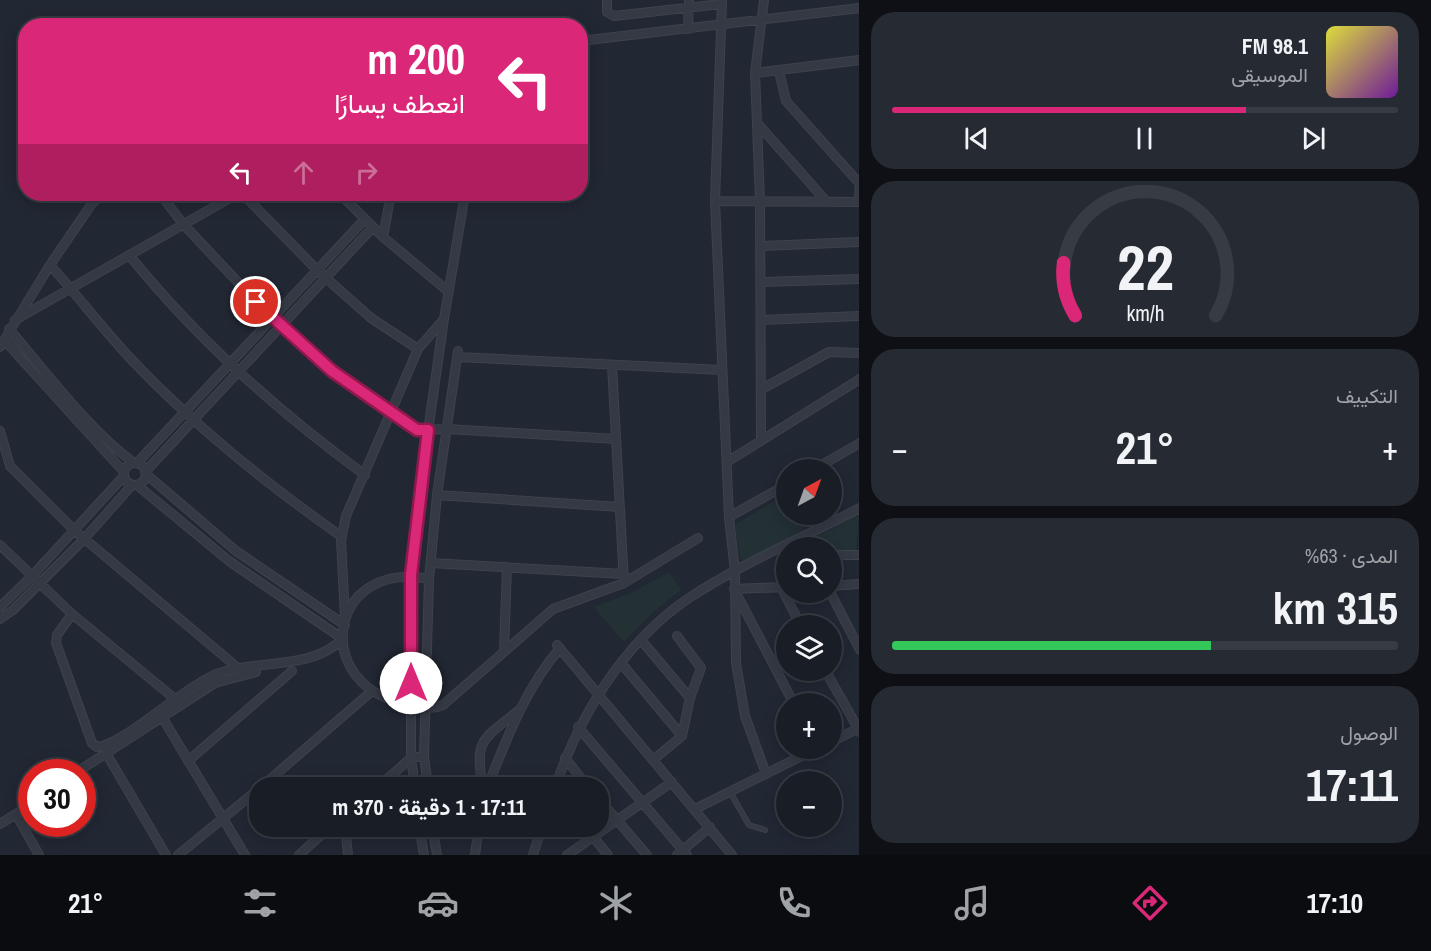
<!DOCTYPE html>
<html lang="ar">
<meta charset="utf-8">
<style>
body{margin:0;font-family:"Archivo Narrow",Vazirmatn,sans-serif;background:#262a32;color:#f1f3f6;direction:rtl;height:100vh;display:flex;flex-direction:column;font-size:22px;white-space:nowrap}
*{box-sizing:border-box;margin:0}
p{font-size:20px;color:#9fa2a7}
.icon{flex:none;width:33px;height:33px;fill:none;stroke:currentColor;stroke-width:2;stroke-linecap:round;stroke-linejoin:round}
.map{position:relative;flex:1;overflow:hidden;direction:ltr}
.drawer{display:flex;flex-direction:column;gap:12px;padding:12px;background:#0e1015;width:572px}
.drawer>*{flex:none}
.hud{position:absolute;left:18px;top:18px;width:570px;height:183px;border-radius:24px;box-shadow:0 3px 15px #0003,0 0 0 2px #373b43;direction:rtl;background:#db2777;color:#fff;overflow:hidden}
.needle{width:39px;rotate:41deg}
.tools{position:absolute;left:776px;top:459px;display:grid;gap:12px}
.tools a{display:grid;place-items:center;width:66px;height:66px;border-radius:50%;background:#191d26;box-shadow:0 3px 15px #0003,0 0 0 2px #373b43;font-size:30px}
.speed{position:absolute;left:18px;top:759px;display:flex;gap:12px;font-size:30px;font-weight:700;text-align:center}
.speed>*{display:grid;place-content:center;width:78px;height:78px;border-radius:50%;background:#191d26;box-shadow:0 3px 15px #0003,0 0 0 2px #373b43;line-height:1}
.speed .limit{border:9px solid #d22;background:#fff;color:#111}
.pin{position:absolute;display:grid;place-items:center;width:51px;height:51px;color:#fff;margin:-26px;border:3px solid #fff;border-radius:50%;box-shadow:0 2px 6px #0007}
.me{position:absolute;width:66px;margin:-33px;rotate:0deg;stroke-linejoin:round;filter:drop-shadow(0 0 4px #0008)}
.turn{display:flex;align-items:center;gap:21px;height:126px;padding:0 24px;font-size:27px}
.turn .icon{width:78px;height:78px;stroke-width:2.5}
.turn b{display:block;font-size:42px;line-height:51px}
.lanes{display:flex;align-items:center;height:57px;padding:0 24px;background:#0003;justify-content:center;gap:30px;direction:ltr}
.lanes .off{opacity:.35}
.big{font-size:45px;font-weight:700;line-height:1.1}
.drawer .tile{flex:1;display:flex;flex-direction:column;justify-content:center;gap:9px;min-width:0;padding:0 21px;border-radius:24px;background:#262a32}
.drawer .dial{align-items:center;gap:0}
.dial svg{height:156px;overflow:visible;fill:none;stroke:#373b43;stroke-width:7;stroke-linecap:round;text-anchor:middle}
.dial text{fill:#f1f3f6;stroke:none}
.song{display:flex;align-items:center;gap:18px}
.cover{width:72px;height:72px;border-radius:9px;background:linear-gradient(135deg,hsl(60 70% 55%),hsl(280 70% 35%))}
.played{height:6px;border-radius:3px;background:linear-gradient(90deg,#db2777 70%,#373b43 70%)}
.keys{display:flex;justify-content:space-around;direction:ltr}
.heat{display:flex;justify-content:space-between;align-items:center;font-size:33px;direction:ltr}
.charge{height:9px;border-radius:4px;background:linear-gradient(90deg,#34c759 63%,#373b43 0)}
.trip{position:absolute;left:249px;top:777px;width:360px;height:60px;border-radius:24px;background:#191d26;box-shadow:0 3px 15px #0003,0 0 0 2px #373b43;font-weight:700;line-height:60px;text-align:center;direction:rtl}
.tab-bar{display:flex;height:96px;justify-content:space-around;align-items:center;background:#0a0c0f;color:#9fa2a7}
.tab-bar .icon{width:42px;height:42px}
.tab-bar .current{color:#db2777}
.tab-bar b{font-size:27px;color:#f1f3f6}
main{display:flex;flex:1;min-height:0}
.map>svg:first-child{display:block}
.green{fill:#233034}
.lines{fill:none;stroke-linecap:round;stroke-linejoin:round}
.service-casing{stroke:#3e424d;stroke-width:6}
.minor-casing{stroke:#3e424d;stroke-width:10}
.service{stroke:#343944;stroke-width:4}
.minor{stroke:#343944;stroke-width:8}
.route-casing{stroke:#8e194d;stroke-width:15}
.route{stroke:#db2777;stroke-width:10}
</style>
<main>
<section class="drawer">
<div class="tile">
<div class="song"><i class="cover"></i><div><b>98.1 FM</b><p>الموسيقى</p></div></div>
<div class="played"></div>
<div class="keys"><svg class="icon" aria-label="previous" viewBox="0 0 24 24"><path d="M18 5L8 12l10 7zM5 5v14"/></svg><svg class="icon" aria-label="pause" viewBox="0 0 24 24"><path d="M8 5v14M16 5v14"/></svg><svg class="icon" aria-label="next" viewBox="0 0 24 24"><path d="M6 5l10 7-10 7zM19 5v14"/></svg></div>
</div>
<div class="tile dial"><svg viewBox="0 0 100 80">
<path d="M14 69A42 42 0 1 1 86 69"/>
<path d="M14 69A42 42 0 0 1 8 42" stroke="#db2777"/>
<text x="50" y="56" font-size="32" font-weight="700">22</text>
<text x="50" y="72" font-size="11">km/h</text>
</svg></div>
<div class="tile"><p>التكييف</p>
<div class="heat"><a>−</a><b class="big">21°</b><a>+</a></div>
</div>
<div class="tile"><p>المدى · 63%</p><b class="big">315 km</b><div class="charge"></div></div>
<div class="tile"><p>الوصول</p><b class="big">17:11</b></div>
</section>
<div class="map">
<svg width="860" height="855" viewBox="0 0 860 855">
<rect width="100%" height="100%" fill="#212733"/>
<!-- green -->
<path class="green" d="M 786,494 L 786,514 L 813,515 L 817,522 L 747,560 L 740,559 L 735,525 Z
M 857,515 L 859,515 L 856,553 L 831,553 L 831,548 L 796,547 Z
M 669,572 L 681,590 L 651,614 L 624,642 L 594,607 L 633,592 Z"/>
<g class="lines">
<!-- service casing -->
<g class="service-casing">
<path id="service" d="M 730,792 L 749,825 L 765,830"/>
</g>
<!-- minor casing -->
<g class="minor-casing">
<path id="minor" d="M 607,0 L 607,12 L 614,16 L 721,4
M 722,0 L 715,201 L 729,517 L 735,572 L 736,663 L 745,716 L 766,774
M 688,29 L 689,0
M 580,41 L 860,8
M 779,71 L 786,101 L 859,183
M 755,73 L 860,60
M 757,123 L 826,201
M 160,194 L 184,225 L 280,327 L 332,371 L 417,430 L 447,429 L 616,439
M 243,194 L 317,270 L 371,318 L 418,349
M 340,194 L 383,237 L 449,292
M 715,201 L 860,202
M 859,202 L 860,180
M 383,237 L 391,194
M 761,246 L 860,242
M 129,255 C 198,340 277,411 365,475
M 50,265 C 77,295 102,328 130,358 C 194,426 266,483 342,537
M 761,282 L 860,279
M 15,320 L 237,194
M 762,320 L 860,316
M 9,329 C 47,373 88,429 134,463
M 4,340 L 124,472
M 0,347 L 50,265 L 91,205 L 101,194
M 457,357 L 722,370
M 612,365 L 624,583
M 762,389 L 829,352 L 860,353
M 0,431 L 10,466 L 74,530 L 238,668
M 761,441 L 760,201 L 755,73 L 764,0
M 727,462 L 860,379
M 137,463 L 364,220
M124 474a11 11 0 1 1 22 0a11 11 0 1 1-22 0Z
M 813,470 L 860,443
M 145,472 L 373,227
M 146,474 L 236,551 L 345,625
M 137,485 L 229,561 L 343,639
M 437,495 L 620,507
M 729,517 L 786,485
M 0,545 L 72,614 L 175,699
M 831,555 L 860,555
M 431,563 L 624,574
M 429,579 C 331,559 309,681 402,703 C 416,706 430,711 443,705 L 553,609 L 624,583 L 698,538
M 831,586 L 860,584
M 781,587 L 801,626
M 786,587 L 734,589 L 794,704
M 830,592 L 860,650
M 0,607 L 32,576 L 124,476
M 72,614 L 57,635 L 56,643 L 92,743 L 97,747 C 125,744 181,689 214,675 C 256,658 308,672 343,639
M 345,618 L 341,540 L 346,516 L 418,349 L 444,319 L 465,194
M 0,619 L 13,610 L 84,539 L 132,485
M 641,640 L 690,698
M 557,645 L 732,855
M 504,651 L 507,567
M 621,663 L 682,736
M 825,670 L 860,732
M 162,717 L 245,855
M 578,727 L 687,855
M 831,742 L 859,728
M 106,753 L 166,855
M 565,758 L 589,788
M 653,760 L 682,736 L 690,698 L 701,668 L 677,636
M 188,761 L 292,671
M 77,772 L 215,683 L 256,672
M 260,788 L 372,691
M 377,788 L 411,758 L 424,756
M 415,788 L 411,758 L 411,575 L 419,494 L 444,319
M 428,788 L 424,756 L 429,579 L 437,495 L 458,351
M 483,788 C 474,739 482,740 518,711
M 487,788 C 507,738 525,689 560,648
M 555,788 C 579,716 623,644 686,600 C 740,564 802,538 860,508
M 598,798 L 647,855
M 695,809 L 818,748
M 16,814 L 39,855
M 0,824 L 32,804
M 345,826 L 348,855
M 419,826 L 424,855
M 432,826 L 437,855
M 584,826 L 608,855
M 178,855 L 260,788
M 299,855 L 331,826
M 475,855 L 479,826
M 533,855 L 542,826
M 567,855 L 672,782
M 677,855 L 710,827"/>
</g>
<!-- service -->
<use href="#service" class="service"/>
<!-- minor -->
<use href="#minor" class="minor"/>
</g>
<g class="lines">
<!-- route casing -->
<g class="route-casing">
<path id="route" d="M 256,302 L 332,371 L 417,430 L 428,430 L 411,575 L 411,683"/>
</g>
<!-- route -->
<use href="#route" class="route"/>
</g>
</svg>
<div class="tools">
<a><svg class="needle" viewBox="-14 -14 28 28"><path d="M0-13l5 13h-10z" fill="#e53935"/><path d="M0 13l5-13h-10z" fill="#9fa2a7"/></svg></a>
<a><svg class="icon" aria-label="search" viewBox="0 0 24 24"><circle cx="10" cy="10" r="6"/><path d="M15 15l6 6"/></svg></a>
<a><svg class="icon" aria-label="layers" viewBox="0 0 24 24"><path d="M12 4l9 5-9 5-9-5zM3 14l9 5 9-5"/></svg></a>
<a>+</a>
<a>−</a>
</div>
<div class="speed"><div class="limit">30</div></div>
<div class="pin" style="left:256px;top:302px;background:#d93025"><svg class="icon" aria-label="arrive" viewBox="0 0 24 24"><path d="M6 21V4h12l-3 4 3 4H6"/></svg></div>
<svg class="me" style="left:411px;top:683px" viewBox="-20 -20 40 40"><circle r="19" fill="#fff"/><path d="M0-13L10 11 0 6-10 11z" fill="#db2777"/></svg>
<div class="trip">17:11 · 1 دقيقة · 370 m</div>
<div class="hud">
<div class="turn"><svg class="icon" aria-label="left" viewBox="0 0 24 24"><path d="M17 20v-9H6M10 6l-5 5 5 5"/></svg><div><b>200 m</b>انعطف يسارًا</div></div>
<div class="lanes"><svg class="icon" aria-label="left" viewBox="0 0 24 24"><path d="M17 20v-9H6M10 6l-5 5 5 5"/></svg><svg class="icon off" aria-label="ahead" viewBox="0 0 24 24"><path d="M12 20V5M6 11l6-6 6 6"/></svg><svg class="icon off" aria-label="right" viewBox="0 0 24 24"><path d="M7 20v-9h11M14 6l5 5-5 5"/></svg></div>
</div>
</div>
</main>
<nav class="tab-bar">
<b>17:10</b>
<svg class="icon current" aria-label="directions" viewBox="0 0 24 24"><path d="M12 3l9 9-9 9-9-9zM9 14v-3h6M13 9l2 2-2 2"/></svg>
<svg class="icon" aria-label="music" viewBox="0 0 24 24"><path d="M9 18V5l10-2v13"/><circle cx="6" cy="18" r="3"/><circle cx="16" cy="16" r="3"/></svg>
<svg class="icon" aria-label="phone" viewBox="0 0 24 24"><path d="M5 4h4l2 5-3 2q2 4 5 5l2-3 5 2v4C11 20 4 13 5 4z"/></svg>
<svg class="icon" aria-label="climate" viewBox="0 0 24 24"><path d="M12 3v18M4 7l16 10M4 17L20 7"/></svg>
<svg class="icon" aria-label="car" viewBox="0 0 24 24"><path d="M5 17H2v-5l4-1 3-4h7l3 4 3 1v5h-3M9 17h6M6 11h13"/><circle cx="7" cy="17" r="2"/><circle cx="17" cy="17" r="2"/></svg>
<svg class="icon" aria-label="filters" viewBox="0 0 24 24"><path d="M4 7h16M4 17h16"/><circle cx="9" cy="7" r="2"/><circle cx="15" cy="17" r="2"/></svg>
<b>21°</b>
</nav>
